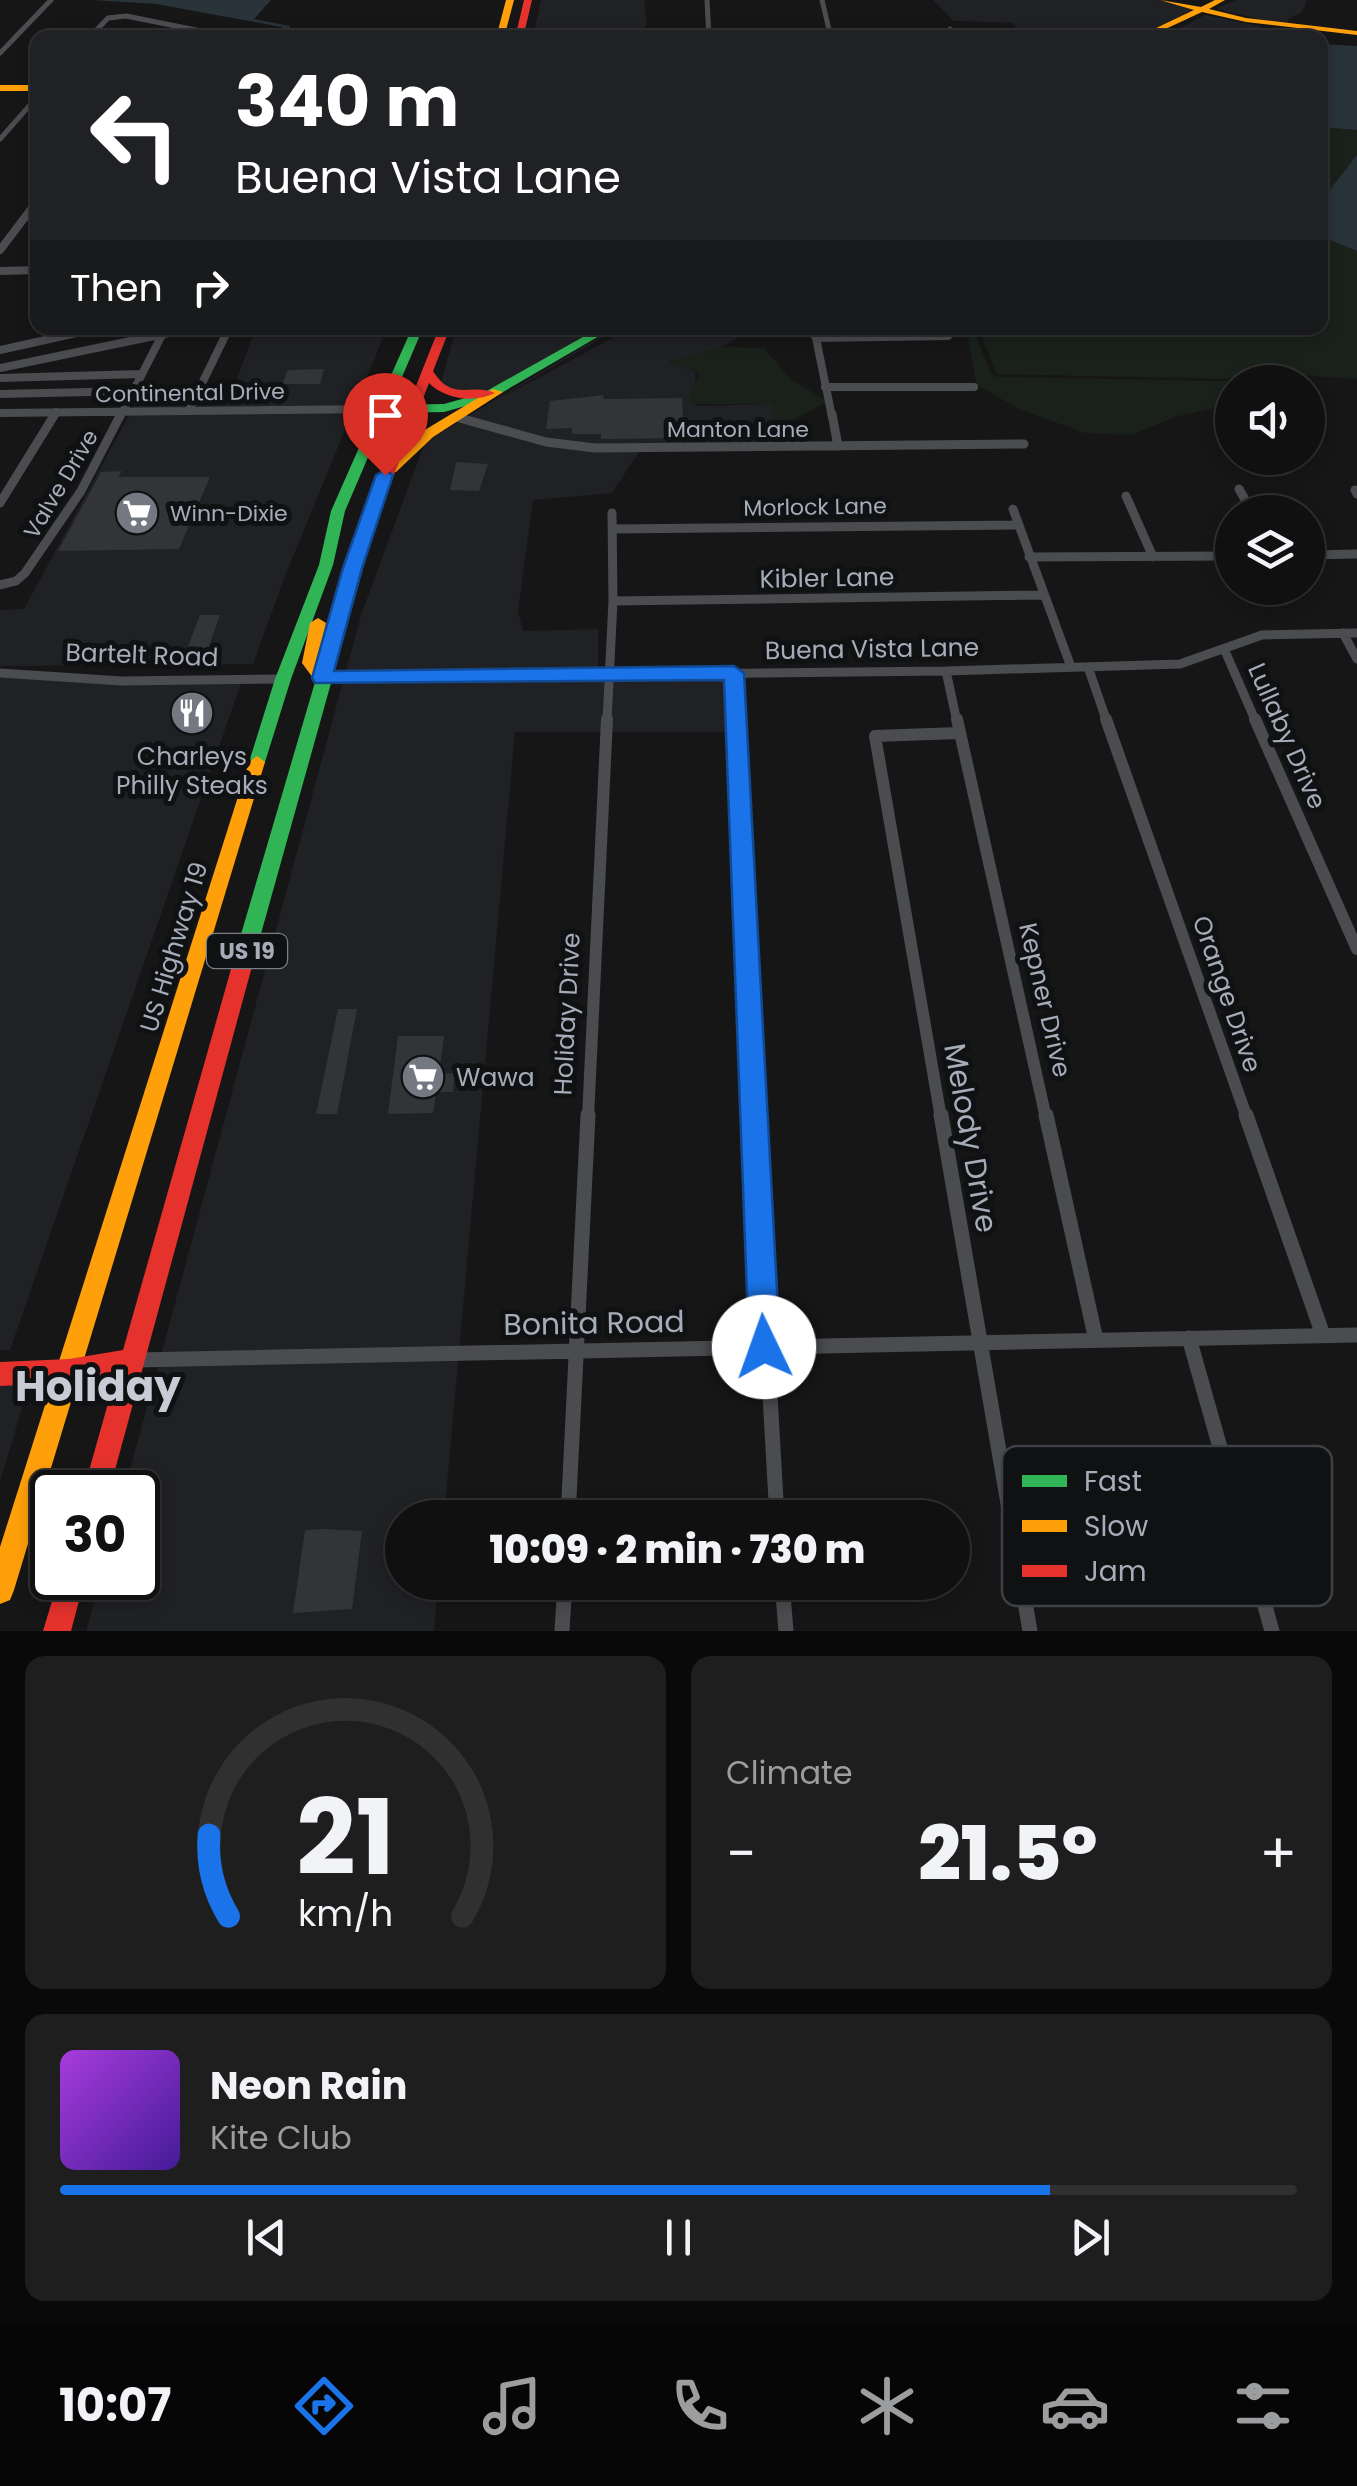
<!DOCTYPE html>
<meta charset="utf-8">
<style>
body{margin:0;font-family:Poppins,sans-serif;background:#1e1e1f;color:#f1f3f6;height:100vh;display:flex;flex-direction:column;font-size:38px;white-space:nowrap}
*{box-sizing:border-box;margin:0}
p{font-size:32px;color:#9c9d9f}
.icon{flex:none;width:55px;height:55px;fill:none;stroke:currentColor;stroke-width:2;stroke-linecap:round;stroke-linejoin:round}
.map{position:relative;height:1631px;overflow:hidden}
.side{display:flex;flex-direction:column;gap:25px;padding:25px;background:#090909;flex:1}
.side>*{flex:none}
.banner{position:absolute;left:30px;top:30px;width:1298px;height:305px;border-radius:20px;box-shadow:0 5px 15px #0003,0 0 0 2px #303031;background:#202124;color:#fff;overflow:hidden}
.fabs{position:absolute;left:1215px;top:365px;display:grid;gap:20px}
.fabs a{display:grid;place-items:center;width:110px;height:110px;border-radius:50%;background:#101011;box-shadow:0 5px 15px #0003,0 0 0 2px #303031;font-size:50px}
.speed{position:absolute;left:30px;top:1470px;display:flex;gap:20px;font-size:50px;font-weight:700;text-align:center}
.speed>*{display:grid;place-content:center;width:130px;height:130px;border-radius:50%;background:#101011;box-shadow:0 5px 15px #0003,0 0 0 2px #303031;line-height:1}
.speed .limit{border:5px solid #111;border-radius:15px;background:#fff;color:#111}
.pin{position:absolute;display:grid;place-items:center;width:85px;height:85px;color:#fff;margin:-102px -42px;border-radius:50% 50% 50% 0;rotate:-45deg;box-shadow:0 0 10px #0007}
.pin .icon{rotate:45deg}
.me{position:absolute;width:110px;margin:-55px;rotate:357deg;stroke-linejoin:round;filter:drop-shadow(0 0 8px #0008)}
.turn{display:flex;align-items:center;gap:35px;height:210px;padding:0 40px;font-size:45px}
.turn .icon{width:130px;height:130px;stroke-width:2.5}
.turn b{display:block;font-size:70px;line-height:85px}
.then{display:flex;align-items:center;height:95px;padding:0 40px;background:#0003;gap:20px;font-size:38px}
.big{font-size:75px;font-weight:800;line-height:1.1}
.side .tile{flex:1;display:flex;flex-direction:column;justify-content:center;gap:15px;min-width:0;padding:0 35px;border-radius:20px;background:#1e1e1f}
.side .dial{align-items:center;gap:0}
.dial svg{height:260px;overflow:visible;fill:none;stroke:#303031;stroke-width:7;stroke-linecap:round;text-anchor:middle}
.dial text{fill:#f1f3f6;stroke:none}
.song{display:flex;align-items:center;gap:30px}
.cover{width:120px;height:120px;border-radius:15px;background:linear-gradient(135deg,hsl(280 70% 55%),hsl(260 70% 35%))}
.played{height:10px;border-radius:5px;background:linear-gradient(90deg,#1a73e8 80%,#303031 80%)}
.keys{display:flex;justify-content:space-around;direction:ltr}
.heat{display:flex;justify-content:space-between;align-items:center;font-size:55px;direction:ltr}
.side .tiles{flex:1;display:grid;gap:25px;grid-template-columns:1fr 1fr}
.tile:last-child{grid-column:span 2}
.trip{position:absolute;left:385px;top:1500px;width:585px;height:100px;border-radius:50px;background:#101011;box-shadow:0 5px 15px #0003,0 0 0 2px #303031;font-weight:800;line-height:100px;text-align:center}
.dock{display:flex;height:160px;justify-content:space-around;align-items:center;background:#060607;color:#9c9d9f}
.dock .icon{width:70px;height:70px}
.dock .active{color:#1a73e8}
.dock b{font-size:45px;color:#f1f3f6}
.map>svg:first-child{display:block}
.built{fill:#202124}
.green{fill:#1a211b}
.water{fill:#28333a}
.building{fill:#333437}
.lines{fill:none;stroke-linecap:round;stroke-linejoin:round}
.street-far4{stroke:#4a4c50;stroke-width:5}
.street-far3{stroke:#4a4c50;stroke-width:8}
.street-far2{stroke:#4a4c50;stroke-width:9}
.street-far1{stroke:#4a4c50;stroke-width:12}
.street{stroke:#4a4c50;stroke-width:15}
.fast{fill:#30b455;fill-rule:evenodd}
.slow{fill:#ff9f0a;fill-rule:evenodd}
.jam{fill:#e5322d;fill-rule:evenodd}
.route{fill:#1a73e8;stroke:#114b97;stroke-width:2.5}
.labels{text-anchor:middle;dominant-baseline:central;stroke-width:10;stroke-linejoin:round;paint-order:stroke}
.far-street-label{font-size:22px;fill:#a6adb9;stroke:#101113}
.far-poi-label{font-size:22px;fill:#a6adb9;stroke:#101113;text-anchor:start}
.shield{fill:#101113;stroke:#797e87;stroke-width:2.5}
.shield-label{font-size:22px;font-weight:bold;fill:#a6adb9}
.street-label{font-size:25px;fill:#a6adb9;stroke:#101113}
.poi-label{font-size:25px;fill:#a6adb9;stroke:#101113}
.near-street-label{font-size:30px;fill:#a6adb9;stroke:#101113}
.near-district-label{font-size:42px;font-weight:bold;fill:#c8ccd4;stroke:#101113}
.key{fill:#101113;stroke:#3d4045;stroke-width:2.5}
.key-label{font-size:28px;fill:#a6adb9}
</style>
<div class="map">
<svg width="1357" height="1631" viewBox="0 0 1357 1631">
<rect width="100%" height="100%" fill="#161617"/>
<!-- built -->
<path class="built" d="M 541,0 L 644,0 L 647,24 L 634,37 L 533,37 Z
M 933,0 L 1158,0 L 1197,9 L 1134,37 L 1025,38 L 1013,23 L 954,21 Z
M 1236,0 L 1305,0 L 1306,3 L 1301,13 L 1288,19 L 1289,26 L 1216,9 Z
M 1205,15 L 1259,26 L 1265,30 L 1244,37 L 1161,38 Z
M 256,328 L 387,328 L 285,576 L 253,664 L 0,666 L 0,610 L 24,609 L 134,406 L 227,405 Z
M 456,328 L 600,328 L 494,389 L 465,393 L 440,386 Z
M 614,328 L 618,328 L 501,398 L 631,328 L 754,328 L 722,347 L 669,362 L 695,371 L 697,406 L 773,404 L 774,443 L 641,449 L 612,493 L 533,500 L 518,611 L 523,631 L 598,629 L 598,667 L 732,666 L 736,732 L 515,732 L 444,1517 L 402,1518 L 402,1582 L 438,1583 L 434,1631 L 86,1631 L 101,1578 L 138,1578 L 138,1492 L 124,1492 L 361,615 L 425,442 Z
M 0,676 L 241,683 L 10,1350 L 0,1350 Z
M 29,1384 L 4,1469 L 0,1480 L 0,1386 Z"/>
<!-- green -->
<path class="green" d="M 1320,127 L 1357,130 L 1357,155 L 1320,202 Z
M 1320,236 L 1357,251 L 1357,379 L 1294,375 L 1223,379 L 997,374 L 978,328 L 1320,328 Z
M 966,328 L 973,328 L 991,374 L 998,377 L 1224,381 L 1309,378 L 1304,382 L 1232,382 L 1232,404 L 1174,417 L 1132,435 L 1085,433 L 1019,409 L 977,385 Z
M 722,347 L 764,348 L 791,380 L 828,401 L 786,424 L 773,423 L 772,404 L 692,404 L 689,395 L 699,374 L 668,361 Z"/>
<!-- water -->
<path class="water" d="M 92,0 L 271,0 L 254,19 L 290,26 L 284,37 L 277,37 L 282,27 L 156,4 Z
M 1320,44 L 1357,46 L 1357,130 L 1320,127 Z
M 1357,155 L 1357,251 L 1320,236 L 1320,202 Z"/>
<!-- building -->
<path class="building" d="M 324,369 L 320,384 L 282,384 L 288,370 Z
M 603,395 L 604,399 L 682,398 L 684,438 L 601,439 L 601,434 L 572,434 L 572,428 L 546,429 L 550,401 Z
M 456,462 L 488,464 L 479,491 L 450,490 Z
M 122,471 L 118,477 L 210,477 L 179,549 L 58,551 L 101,472 Z
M 200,615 L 220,615 L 208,649 L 187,649 Z
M 214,705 L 209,720 L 170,720 L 175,706 Z
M 338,1009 L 357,1009 L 337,1114 L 316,1114 Z
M 398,1036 L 444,1036 L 439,1074 L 455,1073 L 453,1092 L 436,1092 L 433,1113 L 388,1114 Z
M 324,1529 L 362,1531 L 352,1609 L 293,1613 L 305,1530 Z"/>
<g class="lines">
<!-- street-far4 -->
<path class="street-far4" d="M 707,0 L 709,38
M 822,0 L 831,38
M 950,29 L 954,38
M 89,38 L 108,18 L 126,16 L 236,38
M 0,53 L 51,0
M 0,139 L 38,96"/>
<!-- street-far3 -->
<path class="street-far3" d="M 0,250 L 38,200
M 0,271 L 38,270
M 809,328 L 816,338 L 832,417
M 816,338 L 948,336
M 0,350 L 99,328
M 0,368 L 193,328
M 0,378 L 141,374
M 825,387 L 974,387
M 0,394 L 133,391
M 190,408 L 229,328
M 0,413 L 380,409
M 53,417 L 56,412
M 120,417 L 162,335"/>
<!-- street-far2 -->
<path class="street-far2" d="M 832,414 L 838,446
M 456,417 L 546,442 L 595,448 L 1024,444
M 1239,489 L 1252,512
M 1355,490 L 1357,494
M 1126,496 L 1153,557
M 0,503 L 55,414
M 1013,509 L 1071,667
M 613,529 L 1018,525
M 1308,555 L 1357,554
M 1029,557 L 1232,556
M 0,585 L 16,581 L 25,573 L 81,491 L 121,414
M 613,601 L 1042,595
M 1343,633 L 1357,659
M 1225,651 L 1256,722
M 1088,667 L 1107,722
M 946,671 L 957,722
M 0,673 L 122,681 L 283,679
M 734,673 L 736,722
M 322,678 L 946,671 L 1180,664 L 1262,635 L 1357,633
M 607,722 L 613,601 L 612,513"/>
<!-- street-far1 -->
<path class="street-far1" d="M 736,719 L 754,1118
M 957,719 L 1046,1118
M 1106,719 L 1247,1118
M 1255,719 L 1357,949
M 588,1118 L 607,719
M 941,1118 L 875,736 L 959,733"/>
<!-- street -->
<path class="street" d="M 754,1115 L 777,1518
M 941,1115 L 1030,1631
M 1046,1115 L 1096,1340
M 1246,1115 L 1323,1335
M 1189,1338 L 1272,1631
M 137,1360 L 1357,1335
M 568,1518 L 588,1115
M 782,1582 L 786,1631
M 562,1631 L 565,1582"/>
<!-- fast -->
<path class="fast" d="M 412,328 L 423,328 L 390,405 L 444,404 L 483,393 L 599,328 L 613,328 L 491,399 L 444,412 L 387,413 L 345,511 L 333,565 L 291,679 L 265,762 L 263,766 L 251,766 L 249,762 L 275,679 L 319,565 L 331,511 Z
M 369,518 L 376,522 L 257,948 L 254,953 L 240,953 L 237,948 L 362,522 Z"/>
<!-- slow -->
<path class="slow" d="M 506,0 L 514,0 L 504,38 L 496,38 Z
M 1160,0 L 1201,7 L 1215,0 L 1225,0 L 1209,9 L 1246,18 L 1357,31 L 1357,35 L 1246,22 L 1202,12 L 1146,38 L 1135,38 L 1194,10 Z
M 0,85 L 38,85 L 38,91 L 0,91 Z
M 493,389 L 503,392 L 433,437 L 396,472 L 386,472 L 386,466 L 423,431 Z
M 318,618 L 326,623 L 318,662 L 330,678 L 322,683 L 316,682 L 302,663 L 310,623 Z
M 257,756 L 265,762 L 14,1590 L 10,1600 L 0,1604 L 0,1547 L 249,762 Z"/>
<!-- jam -->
<path class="jam" d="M 524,0 L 532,0 L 523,38 L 515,38 Z
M 439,328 L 450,328 L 433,371 C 453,403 471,382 495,393 C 475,403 446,400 429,383 L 376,522 L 374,525 L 364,525 L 362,522 Z
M 247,941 L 254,943 L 257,948 L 109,1492 L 83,1492 L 116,1375 L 69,1383 L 0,1386 L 0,1362 L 69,1359 L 123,1350 L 237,948 L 240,943 Z
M 59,1578 L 85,1578 L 71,1631 L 43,1631 Z"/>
</g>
<!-- route -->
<path class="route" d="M 385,470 L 393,475 L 362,568 L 334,671 L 734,666 L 744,673 L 780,1347 L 776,1357 L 764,1362 L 753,1357 L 749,1347 L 724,680 L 315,683 L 312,678 L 343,568 L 376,475 Z"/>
<!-- icons -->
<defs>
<g id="supermarket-disc" transform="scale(2.25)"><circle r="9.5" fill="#747880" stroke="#101113"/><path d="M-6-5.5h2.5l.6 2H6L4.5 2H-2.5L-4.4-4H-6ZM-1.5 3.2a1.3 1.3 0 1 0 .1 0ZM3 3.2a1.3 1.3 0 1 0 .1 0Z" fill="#fff"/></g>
<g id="restaurant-disc" transform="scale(2.25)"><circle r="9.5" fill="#747880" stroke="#101113"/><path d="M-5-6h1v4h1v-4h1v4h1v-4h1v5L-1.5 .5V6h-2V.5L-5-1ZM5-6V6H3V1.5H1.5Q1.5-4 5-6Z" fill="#fff"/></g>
</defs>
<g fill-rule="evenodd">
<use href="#supermarket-disc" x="137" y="513"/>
<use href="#restaurant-disc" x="192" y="713"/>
<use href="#supermarket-disc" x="423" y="1077"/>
</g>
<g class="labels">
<!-- far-street labels -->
<g class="far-street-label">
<text transform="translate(190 393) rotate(-1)">Continental Drive</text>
<text x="738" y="429">Manton Lane</text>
<text transform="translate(61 484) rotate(-59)">Valve Drive</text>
<text transform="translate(815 507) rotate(-1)">Morlock Lane</text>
</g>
<!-- far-poi labels -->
<g class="far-poi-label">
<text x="170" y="513">Winn-Dixie</text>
</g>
<!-- shield labels -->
<rect class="shield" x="207" y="934" width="80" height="34" rx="8"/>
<g class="shield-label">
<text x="247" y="951">US 19</text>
</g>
<!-- street labels -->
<g class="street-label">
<text transform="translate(827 578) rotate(-1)">Kibler Lane</text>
<text transform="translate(872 649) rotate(-1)">Buena Vista Lane</text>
<text transform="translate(142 655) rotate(2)">Bartelt Road</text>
<text transform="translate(1287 736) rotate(66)">Lullaby Drive</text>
<text transform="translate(174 947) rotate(-73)">US Highway 19</text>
<text transform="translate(1227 994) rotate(71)">Orange Drive</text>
<text transform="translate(1045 1000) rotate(77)">Kepner Drive</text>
<text transform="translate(567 1014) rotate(-87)">Holiday Drive</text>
</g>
<!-- poi labels -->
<g class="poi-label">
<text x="192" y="756">Charleys<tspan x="192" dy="29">Philly Steaks</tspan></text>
<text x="456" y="1077" text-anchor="start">Wawa</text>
</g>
<!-- near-street labels -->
<g class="near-street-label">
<text transform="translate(971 1138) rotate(80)">Melody Drive</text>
<text transform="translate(594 1323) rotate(-1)">Bonita Road</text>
</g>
<!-- near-district labels -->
<g class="near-district-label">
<text x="98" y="1386">Holiday</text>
</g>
</g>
<!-- legend -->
<rect x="1002" y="1446" width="330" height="160" rx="15" class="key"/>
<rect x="1022" y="1475" width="45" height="12" fill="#30b455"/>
<rect x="1022" y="1520" width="45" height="12" fill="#ff9f0a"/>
<rect x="1022" y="1565" width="45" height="12" fill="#e5322d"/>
<g class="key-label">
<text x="1084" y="1491">Fast</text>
<text x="1084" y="1536">Slow</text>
<text x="1084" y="1581">Jam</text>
</g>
</svg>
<div class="fabs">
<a><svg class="icon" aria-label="sound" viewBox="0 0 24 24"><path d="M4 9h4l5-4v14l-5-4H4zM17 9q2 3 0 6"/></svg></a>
<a><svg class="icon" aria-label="layers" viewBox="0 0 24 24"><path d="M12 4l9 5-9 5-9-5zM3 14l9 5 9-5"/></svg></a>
</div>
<div class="speed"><div class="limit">30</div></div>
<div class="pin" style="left:385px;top:475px;background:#d93025"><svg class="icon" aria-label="arrive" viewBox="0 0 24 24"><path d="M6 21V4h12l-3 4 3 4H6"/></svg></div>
<svg class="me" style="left:764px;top:1347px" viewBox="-20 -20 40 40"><circle r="19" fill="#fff"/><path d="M0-13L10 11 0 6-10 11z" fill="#1a73e8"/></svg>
<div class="trip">10:09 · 2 min · 730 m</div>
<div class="banner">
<div class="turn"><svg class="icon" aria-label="left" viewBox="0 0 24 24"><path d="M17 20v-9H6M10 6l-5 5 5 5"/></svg><div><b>340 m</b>Buena Vista Lane</div></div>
<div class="then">Then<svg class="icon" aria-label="right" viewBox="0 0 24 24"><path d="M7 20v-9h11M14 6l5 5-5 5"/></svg></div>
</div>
</div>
<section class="side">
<div class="tiles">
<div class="tile dial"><svg viewBox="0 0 100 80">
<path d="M14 69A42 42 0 1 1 86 69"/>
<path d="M14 69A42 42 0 0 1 8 44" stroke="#1a73e8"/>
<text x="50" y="56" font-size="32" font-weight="700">21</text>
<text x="50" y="72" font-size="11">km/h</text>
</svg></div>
<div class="tile"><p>Climate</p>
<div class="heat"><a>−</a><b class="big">21.5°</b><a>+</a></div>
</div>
<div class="tile">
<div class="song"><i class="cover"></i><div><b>Neon Rain</b><p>Kite Club</p></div></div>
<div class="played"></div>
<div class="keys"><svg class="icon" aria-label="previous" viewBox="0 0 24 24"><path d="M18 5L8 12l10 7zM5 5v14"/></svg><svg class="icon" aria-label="pause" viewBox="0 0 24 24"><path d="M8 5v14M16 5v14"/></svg><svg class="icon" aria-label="next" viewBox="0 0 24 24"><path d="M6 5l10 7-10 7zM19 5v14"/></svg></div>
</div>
</div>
</section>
<nav class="dock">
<b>10:07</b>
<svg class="icon active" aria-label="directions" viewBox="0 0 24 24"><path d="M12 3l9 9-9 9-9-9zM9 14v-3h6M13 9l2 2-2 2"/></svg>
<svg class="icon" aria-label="music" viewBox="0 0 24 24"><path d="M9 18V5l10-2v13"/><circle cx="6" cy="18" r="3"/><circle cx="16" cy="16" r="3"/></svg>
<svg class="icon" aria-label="phone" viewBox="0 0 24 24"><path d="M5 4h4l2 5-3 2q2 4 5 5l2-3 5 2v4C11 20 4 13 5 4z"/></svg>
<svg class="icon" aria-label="climate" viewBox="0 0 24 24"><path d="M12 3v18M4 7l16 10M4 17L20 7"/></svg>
<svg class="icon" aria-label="car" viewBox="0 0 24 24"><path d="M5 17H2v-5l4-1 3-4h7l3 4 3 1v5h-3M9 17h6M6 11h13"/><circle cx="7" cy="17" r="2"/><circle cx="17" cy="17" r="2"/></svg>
<svg class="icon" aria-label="filters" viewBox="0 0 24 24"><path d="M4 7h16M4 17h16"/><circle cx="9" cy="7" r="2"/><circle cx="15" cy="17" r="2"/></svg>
</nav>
